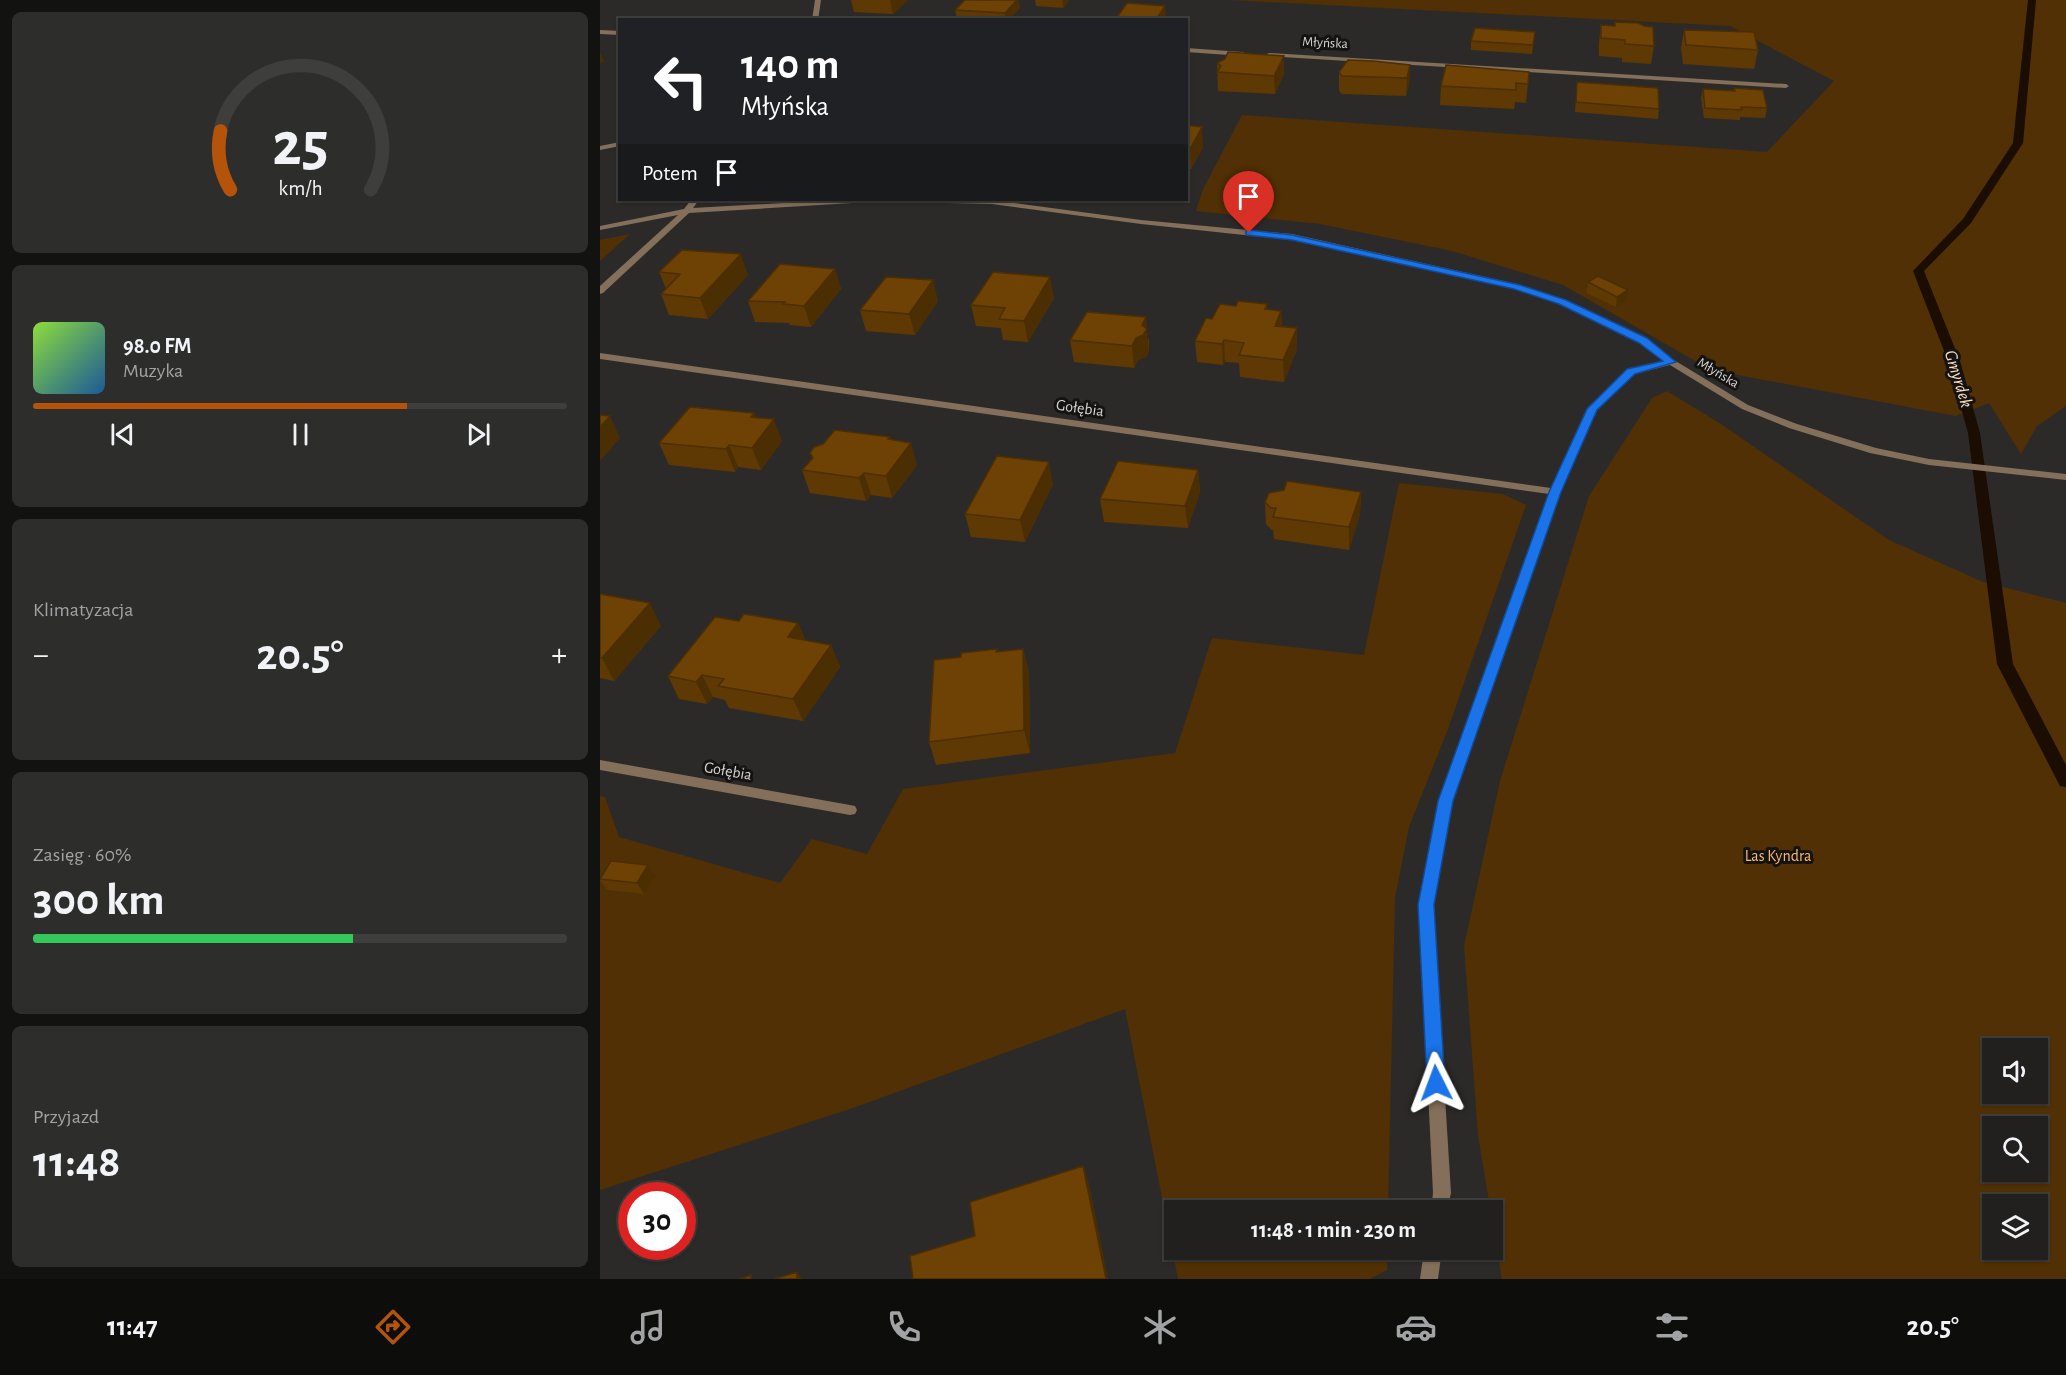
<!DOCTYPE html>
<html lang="pl">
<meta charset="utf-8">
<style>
body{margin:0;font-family:"Alegreya Sans",sans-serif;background:#2d2d2b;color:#f1f3f6;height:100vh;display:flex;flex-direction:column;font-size:22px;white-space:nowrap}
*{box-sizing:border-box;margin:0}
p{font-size:20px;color:#a2a3a4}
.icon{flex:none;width:33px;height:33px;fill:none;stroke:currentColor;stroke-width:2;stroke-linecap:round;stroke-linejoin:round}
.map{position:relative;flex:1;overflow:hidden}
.side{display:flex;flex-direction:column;gap:12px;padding:12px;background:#121210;width:600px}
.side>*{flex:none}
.top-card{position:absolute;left:18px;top:18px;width:570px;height:183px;border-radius:0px;box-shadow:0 2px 4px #0004,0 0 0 2px #3e3e3c;background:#202124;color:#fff;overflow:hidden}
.buttons{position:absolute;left:1382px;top:1038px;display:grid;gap:12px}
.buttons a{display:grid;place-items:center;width:66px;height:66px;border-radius:0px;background:#21201e;box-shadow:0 2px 4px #0004,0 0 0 2px #3e3e3c;font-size:30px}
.speed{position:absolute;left:18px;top:1182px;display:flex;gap:12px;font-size:30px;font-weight:700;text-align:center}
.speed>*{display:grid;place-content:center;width:78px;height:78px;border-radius:50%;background:#21201e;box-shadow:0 2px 4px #0004,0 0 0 2px #3e3e3c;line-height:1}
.speed .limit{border:9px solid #d22;background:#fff;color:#111}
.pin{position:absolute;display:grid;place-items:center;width:51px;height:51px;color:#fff;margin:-62px -26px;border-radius:50% 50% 50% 0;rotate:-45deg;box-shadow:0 0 6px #0007}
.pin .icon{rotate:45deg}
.me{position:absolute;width:66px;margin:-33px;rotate:357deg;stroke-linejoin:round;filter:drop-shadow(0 0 4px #0008)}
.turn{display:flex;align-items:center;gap:21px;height:126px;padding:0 24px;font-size:27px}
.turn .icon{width:78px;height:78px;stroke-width:2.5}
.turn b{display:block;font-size:42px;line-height:51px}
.then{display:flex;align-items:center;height:57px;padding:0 24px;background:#0003;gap:12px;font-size:22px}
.big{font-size:45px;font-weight:700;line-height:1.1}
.side .card{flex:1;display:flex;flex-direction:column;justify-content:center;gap:9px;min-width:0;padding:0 21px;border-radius:9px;background:#2d2d2b}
.side .dial{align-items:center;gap:0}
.dial svg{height:156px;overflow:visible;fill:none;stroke:#3e3e3c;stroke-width:7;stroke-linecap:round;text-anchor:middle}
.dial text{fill:#f1f3f6;stroke:none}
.song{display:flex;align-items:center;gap:18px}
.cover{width:72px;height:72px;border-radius:9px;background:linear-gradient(135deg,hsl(90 70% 55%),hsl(210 70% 35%))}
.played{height:6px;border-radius:3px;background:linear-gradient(90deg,#b45309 70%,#3e3e3c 70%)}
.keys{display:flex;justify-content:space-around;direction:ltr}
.heat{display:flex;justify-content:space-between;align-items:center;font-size:33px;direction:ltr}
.charge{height:9px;border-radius:4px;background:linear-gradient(90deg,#34c759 60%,#3e3e3c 0)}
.trip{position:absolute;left:564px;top:1200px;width:339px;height:60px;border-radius:0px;background:#21201e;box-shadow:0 2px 4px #0004,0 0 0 2px #3e3e3c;font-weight:700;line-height:60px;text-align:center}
.tabs{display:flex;height:96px;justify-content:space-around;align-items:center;background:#0d0d0c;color:#a2a3a4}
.tabs .icon{width:42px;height:42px}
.tabs .active{color:#b45309}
.tabs b{font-size:27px;color:#f1f3f6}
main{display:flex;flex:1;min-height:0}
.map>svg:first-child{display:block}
.green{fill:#503004;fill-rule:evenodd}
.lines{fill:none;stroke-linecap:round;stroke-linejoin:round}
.stream{fill:#1b0d01;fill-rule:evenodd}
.minor{fill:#846f5a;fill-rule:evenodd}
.wall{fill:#5e3903}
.shaded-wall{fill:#4c2e03}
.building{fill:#6d4204;stroke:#4c2e03;stroke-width:1.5}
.route{fill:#1a73e8;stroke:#114b97;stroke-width:1.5}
.labels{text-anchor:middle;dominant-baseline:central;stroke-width:6;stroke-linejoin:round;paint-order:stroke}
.far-street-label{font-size:14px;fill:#d6d5d3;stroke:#141312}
.street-label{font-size:16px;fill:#d6d5d3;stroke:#141312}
.park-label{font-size:16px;fill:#fcb96e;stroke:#141312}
.water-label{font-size:18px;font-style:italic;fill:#f8dcc0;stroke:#141312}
</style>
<main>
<section class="side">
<div class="card dial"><svg viewBox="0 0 100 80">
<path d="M14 69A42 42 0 1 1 86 69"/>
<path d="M14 69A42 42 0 0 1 9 39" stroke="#b45309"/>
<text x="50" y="56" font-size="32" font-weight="700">25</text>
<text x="50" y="72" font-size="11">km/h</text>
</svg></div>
<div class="card">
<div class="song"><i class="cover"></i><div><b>98.0 FM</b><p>Muzyka</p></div></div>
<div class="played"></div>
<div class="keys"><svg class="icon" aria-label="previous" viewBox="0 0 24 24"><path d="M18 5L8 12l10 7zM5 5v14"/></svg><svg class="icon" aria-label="pause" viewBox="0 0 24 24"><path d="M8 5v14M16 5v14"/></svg><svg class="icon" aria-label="next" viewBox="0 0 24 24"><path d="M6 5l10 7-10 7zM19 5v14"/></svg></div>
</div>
<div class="card"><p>Klimatyzacja</p>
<div class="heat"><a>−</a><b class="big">20.5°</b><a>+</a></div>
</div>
<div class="card"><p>Zasięg · 60%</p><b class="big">300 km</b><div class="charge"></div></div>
<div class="card"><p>Przyjazd</p><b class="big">11:48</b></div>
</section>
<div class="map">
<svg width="1466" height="1279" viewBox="0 0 1466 1279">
<rect width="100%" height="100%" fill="#2c2a28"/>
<!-- green -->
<path class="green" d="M 630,0 L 1466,0 L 1466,406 L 1437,426 L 1421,454 L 1389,403 L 1356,416 L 1111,370 L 963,285 L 852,251 L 720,224 L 596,211 L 603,189 L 642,115 L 1167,152 L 1234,81 L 1130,26 Z
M 30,234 L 0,261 L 0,240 Z
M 1067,391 L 1121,424 L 1289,540 L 1383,582 L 1466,603 L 1466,1279 L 902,1279 L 878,1135 L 864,946 L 900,781 L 989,496 L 1052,398 ZM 1437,1048 L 1437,1094 L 1392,1094 L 1392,1048 ZM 1437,1126 L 1437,1172 L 1392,1172 L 1392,1126 ZM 1437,1204 L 1437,1250 L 1392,1250 L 1392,1204 Z
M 799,483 L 903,494 L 926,505 L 848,729 L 809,827 L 795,898 L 788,1210 L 574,1210 L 574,1250 L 787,1250 L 787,1270 L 770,1279 L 578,1279 L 525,1009 L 253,1108 L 0,1190 L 0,796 L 5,797 L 19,837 L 180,883 L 212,839 L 267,854 L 303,789 L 575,753 L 612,638 L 764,655 Z"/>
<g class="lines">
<!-- stream -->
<path class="stream" d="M 1428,0 L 1436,0 L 1423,143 L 1371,223 L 1324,271 L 1360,361 L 1380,433 L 1413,664 L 1466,765 L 1466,787 L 1460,786 L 1397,664 L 1368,433 L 1348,361 L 1313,271 L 1363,219 L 1413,143 Z"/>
<!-- minor -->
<path class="minor" d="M 215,0 L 221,0 L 218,20 L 212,20 Z
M 0,30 L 20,31 L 20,35 L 0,34 Z
M 586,48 L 643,52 L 646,54 L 643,56 L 586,52 Z
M 669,53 L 1186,84 L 1189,86 L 1186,88 L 667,56 L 667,54 Z
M 20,142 L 20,146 L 0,150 L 0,146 Z
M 91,200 L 99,200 L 93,208 L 237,200 L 273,200 L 269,202 L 89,213 L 3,293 L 0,294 L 0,286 L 78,215 L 0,230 L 0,226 L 84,209 Z
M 299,200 L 392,200 L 541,220 L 692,234 L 917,284 L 965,300 L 1046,338 L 1074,360 L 1148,405 L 1197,424 L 1276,448 L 1329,459 L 1466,474 L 1466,480 L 1329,465 L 1270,453 L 1189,428 L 1142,409 L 1070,365 L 1034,374 L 996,410 L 960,492 L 852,801 L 833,905 L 851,1193 L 847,1210 L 831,1210 L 833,1193 L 819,905 L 838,801 L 949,494 L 0,359 L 0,353 L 951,488 L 988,407 L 1028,370 L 1064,361 L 1040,342 L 959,304 L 915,289 L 692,240 L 541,224 L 392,204 L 303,202 Z
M 0,760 L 250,805 L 255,806 L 257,810 L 255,814 L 250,815 L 0,770 Z
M 824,1250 L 842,1250 L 838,1279 L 820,1279 Z"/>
</g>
<!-- wall -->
<path class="wall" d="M 251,0 L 308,0 L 293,14 L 254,12 Z
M 365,0 L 418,0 L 420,8 L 409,20 L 357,19 L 355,10 Z
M 435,0 L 469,0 L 463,8 L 436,6 Z
M 1015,22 L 1054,46 L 1051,64 L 1022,62 L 1022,58 L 999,56 L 999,43 L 1001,25 L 1015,26 Z
M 1084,30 L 1158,50 L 1154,69 L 1083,64 L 1081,48 Z
M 935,32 L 932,54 L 871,50 L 871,41 Z
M 684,56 L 684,74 L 675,94 L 618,91 L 617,63 Z
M 810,65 L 809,84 L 806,96 L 742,94 L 739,91 L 739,72 Z
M 929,72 L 926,103 L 915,102 L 914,109 L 840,105 L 841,86 Z
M 977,82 L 1059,109 L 1058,119 L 975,112 Z
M 1134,88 L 1167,108 L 1165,118 L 1140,117 L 1140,120 L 1104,118 L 1101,98 L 1103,89 L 1134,91 Z
M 586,125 L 603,147 L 591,169 L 586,169 Z
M 235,269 L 241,289 L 211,327 L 190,325 L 189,323 L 155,322 L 148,301 Z
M 59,272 L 148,275 L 108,319 L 69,315 L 61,294 L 66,289 Z
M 998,276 L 1026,301 L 1016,307 L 986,293 L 988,282 Z
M 454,298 L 428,342 L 403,340 L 401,328 L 376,326 L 371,305 Z
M 338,301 L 315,335 L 266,331 L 260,310 Z
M 667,304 L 667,309 L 681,311 L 682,326 L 697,328 L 697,349 L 684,382 L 640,377 L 639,363 L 625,362 L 623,365 L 597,362 L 595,341 L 612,319 L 636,306 Z
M 549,339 L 549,351 L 546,357 L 538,360 L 534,368 L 474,362 L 470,340 Z
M 154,413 L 156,417 L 182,441 L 161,470 L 138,467 L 135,472 L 69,465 L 59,443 Z
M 290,437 L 291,440 L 317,465 L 292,498 L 271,495 L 266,501 L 210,493 L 202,470 L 212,458 L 210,453 Z
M 598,470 L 600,492 L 588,528 L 504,522 L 500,499 Z
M 453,484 L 425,542 L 371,537 L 365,514 Z
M 761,492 L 760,514 L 749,550 L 674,539 L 673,530 L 672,530 L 666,524 L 665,502 Z
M 0,594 L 61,626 L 14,681 L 0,678 Z
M 139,621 L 198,623 L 205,640 L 231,645 L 240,667 L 203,721 L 129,708 L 125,700 L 113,697 L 107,704 L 79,699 L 68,676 Z
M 397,649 L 398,652 L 423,649 L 429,672 L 430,753 L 336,765 L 329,742 L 361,657 Z
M 48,865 L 55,876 L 44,894 L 7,890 L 0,880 L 0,878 Z"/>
<!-- shaded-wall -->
<path class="shaded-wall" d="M 290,0 L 308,0 L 293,14 Z
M 417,0 L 418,0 L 420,8 L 409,20 L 406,20 L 405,13 Z
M 462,0 L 469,0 L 463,8 Z
M 565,6 L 566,15 L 563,20 L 556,20 Z
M 0,52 L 4,61 L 0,64 Z
M 684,56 L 684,74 L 675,94 L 674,76 Z
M 810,65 L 809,84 L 806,96 L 807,78 Z
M 602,127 L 603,147 L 591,169 L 590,149 Z
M 141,254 L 148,275 L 108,319 L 100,298 Z
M 235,269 L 241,289 L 211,327 L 204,306 Z
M 450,277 L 454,298 L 428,342 L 424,321 Z
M 333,280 L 338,301 L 315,335 L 309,314 Z
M 1028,290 L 1026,301 L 1016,307 L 1017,297 Z
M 681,311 L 682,332 L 675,326 Z
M 546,317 L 549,351 L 546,357 L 538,360 L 534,368 L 532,346 Z
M 697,328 L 697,349 L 684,382 L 683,360 Z
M 624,340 L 625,362 L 623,365 L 622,344 Z
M 154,413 L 162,435 L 174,419 L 182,441 L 161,470 L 152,448 L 151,417 Z
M 10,416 L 20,438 L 0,461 L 0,427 Z
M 311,443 L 317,465 L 292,498 L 286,476 Z
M 129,445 L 138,467 L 135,472 L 126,449 Z
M 449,462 L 453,484 L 425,542 L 420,520 Z
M 598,470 L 600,492 L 588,528 L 585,506 Z
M 264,473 L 271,495 L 266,501 L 259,478 Z
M 761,492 L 760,514 L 749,550 L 749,527 Z
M 50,603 L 61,626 L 14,681 L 2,658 Z
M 198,623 L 207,646 L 188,637 Z
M 231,645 L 240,667 L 203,721 L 193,699 Z
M 423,649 L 429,672 L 430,753 L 424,730 Z
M 102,675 L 113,697 L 107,704 L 96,682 Z
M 48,865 L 55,876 L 44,894 L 37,883 Z
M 483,1166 L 489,1184 L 508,1279 L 506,1279 Z
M 197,1272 L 202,1279 L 197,1279 Z"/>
<!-- building -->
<path class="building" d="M 365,0 L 417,0 L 405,13 L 355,10 Z
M 527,3 L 565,6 L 556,20 L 516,19 Z
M 1015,22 L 1038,23 L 1044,26 L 1053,27 L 1054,46 L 1025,44 L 1025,40 L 1001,38 L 1001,25 L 1015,26 Z
M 875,28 L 935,32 L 933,45 L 871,41 Z
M 1084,30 L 1154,32 L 1158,50 L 1086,45 Z
M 628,52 L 684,56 L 674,76 L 617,72 L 621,66 L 617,63 L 625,59 Z
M 748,60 L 773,61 L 810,65 L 807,78 L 742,76 L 739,72 Z
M 846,65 L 929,72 L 928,84 L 916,83 L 916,90 L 841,86 Z
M 977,82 L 1058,88 L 1059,109 L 976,102 Z
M 1134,88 L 1163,90 L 1167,108 L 1141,107 L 1142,110 L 1105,108 L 1103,89 L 1135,91 Z
M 586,125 L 602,127 L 590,149 L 586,149 Z
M 82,250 L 141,254 L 100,298 L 61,294 L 80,274 L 59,272 Z
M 180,264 L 235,269 L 204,306 L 183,304 L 185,302 L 148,301 Z
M 393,272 L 450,277 L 424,321 L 399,319 L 405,308 L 371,305 Z
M 998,276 L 1028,290 L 1017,297 L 988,282 Z
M 286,277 L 333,280 L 309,314 L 260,310 Z
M 638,301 L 667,304 L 665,309 L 681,311 L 675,326 L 697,328 L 683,360 L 639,355 L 644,343 L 624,340 L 622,344 L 595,341 L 606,318 L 612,319 L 620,304 L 636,306 Z
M 487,312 L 546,317 L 542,325 L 547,329 L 543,335 L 536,338 L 532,346 L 470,340 Z
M 90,407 L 154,413 L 151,417 L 174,419 L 152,448 L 129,445 L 126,449 L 59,443 Z
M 0,415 L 10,416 L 0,427 Z
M 235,430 L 290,437 L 288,439 L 311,443 L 286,476 L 264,473 L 259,478 L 202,470 L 213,458 L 210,453 L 214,447 L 223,444 Z
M 397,456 L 449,462 L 420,520 L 365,514 Z
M 518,461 L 598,470 L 585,506 L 500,499 Z
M 687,481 L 761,492 L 749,527 L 673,517 L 676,508 L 671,508 L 665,502 L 669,493 L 684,490 Z
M 0,594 L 50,603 L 2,658 L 0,658 Z
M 144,614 L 198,623 L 188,637 L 231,645 L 193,699 L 118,686 L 124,679 L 102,675 L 96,682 L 68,676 L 115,617 L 139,621 Z
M 397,649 L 396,652 L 423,649 L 424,730 L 329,742 L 334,660 L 361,657 L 361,653 Z
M 11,861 L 48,865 L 37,883 L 0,879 Z
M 483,1166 L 506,1279 L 313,1279 L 310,1256 L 375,1236 L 370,1202 Z
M 197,1272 L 197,1279 L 174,1279 Z
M 151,1275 L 151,1279 L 140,1279 Z"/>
<!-- route -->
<path class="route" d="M 649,230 L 692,235 L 920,285 L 966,300 L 1047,338 L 1076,362 L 1035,374 L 997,410 L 961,492 L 853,801 L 834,905 L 845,1083 L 842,1089 L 836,1091 L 829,1089 L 827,1083 L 818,905 L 838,801 L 949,492 L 987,409 L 1027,369 L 1063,361 L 1039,343 L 959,304 L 914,289 L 692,240 L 646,235 L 646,231 Z"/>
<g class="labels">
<!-- far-street labels -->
<g class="far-street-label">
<text transform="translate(725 43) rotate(3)">Młyńska</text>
<text transform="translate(1118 373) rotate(31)">Młyńska</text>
</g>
<!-- street labels -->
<g class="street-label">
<text transform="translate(480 408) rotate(8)">Gołębia</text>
<text transform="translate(128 771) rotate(10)">Gołębia</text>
</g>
<!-- park labels -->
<g class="park-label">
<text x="1178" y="856">Las Kyndra</text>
</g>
<!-- water labels -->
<g class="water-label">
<text transform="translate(1358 379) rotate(73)">Gmyrdek</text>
</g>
</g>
</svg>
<div class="buttons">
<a><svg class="icon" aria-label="sound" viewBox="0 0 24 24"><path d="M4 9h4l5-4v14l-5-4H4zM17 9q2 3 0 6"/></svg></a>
<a><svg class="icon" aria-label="search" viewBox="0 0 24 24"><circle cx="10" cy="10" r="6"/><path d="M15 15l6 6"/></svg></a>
<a><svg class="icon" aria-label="layers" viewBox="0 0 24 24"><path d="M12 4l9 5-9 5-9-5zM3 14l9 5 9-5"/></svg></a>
</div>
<div class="speed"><div class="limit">30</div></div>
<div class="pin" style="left:649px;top:233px;background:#d93025"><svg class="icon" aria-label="arrive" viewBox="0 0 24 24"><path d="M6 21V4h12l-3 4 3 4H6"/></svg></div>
<svg class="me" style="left:836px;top:1083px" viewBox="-20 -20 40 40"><path d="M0-17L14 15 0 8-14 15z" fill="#1a73e8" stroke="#fff" stroke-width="4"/></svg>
<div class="trip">11:48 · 1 min · 230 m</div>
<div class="top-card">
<div class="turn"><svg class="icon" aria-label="left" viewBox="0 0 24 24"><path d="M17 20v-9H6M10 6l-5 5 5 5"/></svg><div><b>140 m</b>Młyńska</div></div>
<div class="then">Potem<svg class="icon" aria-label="arrive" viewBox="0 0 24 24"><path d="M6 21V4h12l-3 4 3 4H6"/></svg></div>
</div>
</div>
</main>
<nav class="tabs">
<b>11:47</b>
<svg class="icon active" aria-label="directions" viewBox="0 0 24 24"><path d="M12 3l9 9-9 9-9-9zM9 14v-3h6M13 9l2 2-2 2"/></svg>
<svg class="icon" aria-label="music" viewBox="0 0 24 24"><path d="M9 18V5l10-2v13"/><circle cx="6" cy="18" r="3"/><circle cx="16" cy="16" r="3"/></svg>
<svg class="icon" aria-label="phone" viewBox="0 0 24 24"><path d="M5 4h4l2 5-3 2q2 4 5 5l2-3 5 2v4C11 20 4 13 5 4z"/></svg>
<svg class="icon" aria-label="climate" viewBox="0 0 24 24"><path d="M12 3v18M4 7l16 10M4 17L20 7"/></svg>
<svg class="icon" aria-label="car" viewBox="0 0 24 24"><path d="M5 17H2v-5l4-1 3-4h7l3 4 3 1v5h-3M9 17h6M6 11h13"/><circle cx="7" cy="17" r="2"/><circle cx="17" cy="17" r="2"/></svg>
<svg class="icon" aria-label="filters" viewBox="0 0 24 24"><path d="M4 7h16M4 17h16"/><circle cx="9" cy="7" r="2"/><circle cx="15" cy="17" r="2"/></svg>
<b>20.5°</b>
</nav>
